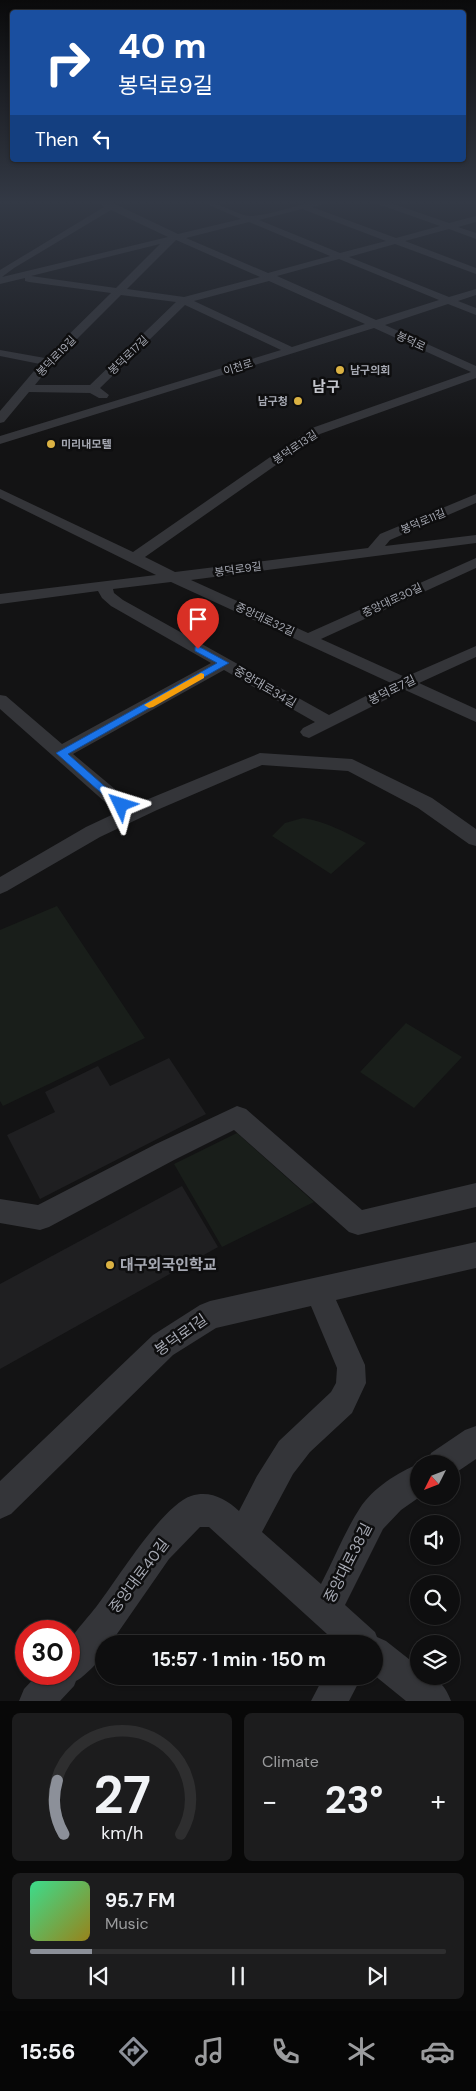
<!DOCTYPE html>
<meta charset="utf-8">
<style>
body{margin:0;font-family:"DM Sans","Noto Sans KR",sans-serif;background:#1c1c1d;color:#f1f3f6;height:100vh;display:flex;flex-direction:column;font-size:19px;white-space:nowrap}
*{box-sizing:border-box;margin:0}
p{font-size:16px;color:#9b9c9e}
.icon{flex:none;width:28px;height:28px;fill:none;stroke:currentColor;stroke-width:2;stroke-linecap:round;stroke-linejoin:round}
.map{position:relative;height:1701px;overflow:hidden}
.panel{display:flex;flex-direction:column;gap:12px;padding:12px;background:#080808;flex:1}
.panel>*{flex:none}
.hud{position:absolute;left:10px;top:10px;width:456px;height:152px;border-radius:5px;box-shadow:0 1px 4px #0004,0 0 0 1px #2e2e2f;background:#1a4fa0;color:#fff;overflow:hidden}
.needle{width:32px;rotate:228deg}
.fabs{position:absolute;left:410px;top:1455px;display:grid;gap:10px}
.fabs a{display:grid;place-items:center;width:50px;height:50px;border-radius:50%;background:#0e0e0f;box-shadow:0 1px 4px #0004,0 0 0 1px #2e2e2f;font-size:25px}
.speed{position:absolute;left:15px;top:1620px;display:flex;gap:10px;font-size:25px;font-weight:700;text-align:center}
.speed>*{display:grid;place-content:center;width:65px;height:65px;border-radius:50%;background:#0e0e0f;box-shadow:0 1px 4px #0004,0 0 0 1px #2e2e2f;line-height:1}
.speed .limit{border:8px solid #d22;background:#fff;color:#111}
.pin{position:absolute;display:grid;place-items:center;width:42px;height:42px;color:#fff;margin:-51px -21px;border-radius:50% 50% 50% 0;rotate:-45deg;box-shadow:0 0 5px #0007}
.pin .icon{rotate:45deg}
.me{position:absolute;width:55px;margin:-28px;rotate:311deg;stroke-linejoin:round;filter:drop-shadow(0 0 4px #0008)}
.turn{display:flex;align-items:center;gap:18px;height:105px;padding:0 25px;font-size:22px}
.turn .icon{width:65px;height:65px;stroke-width:2.5}
.turn b{display:block;font-size:35px;line-height:42px}
.then{display:flex;align-items:center;height:48px;padding:0 25px;background:#0003;gap:10px;font-size:19px}
.big{font-size:38px;font-weight:700;line-height:1.1}
.panel .card{flex:1;display:flex;flex-direction:column;justify-content:center;gap:8px;min-width:0;padding:0 18px;border-radius:8px;background:#1c1c1d}
.panel .dial{align-items:center;gap:0}
.dial svg{height:130px;overflow:visible;fill:none;stroke:#2e2e2f;stroke-width:7;stroke-linecap:round;text-anchor:middle}
.dial text{fill:#f1f3f6;stroke:none}
.song{display:flex;align-items:center;gap:15px}
.cover{width:60px;height:60px;border-radius:8px;background:linear-gradient(135deg,hsl(150 70% 55%),hsl(50 70% 35%))}
.played{height:5px;border-radius:2px;background:linear-gradient(90deg,#8c9099 15%,#2e2e2f 15%)}
.keys{display:flex;justify-content:space-around;direction:ltr}
.heat{display:flex;justify-content:space-between;align-items:center;font-size:28px;direction:ltr}
.panel .tiles{flex:1;display:grid;gap:12px;grid-template-columns:1fr 1fr}
.card:last-child{grid-column:span 2}
.trip{position:absolute;left:95px;top:1635px;width:288px;height:50px;border-radius:25px;background:#0e0e0f;box-shadow:0 1px 4px #0004,0 0 0 1px #2e2e2f;font-weight:700;line-height:50px;text-align:center}
.menu{display:flex;height:80px;justify-content:space-around;align-items:center;background:#060606;color:#9b9c9e}
.menu .icon{width:35px;height:35px}
.menu .current{color:#8c9099}
.menu b{font-size:22px;color:#f1f3f6}
.map>svg:first-child{display:block}
.built{fill:#1f1f21}
.green{fill:#191e1a}
.lines{fill:none;stroke-linecap:round;stroke-linejoin:round}
.minor{fill:#343539;fill-rule:evenodd}
.route{fill:#1a73e8;stroke:#114b97}
.slow{fill:#f59e0b}
.poi-dot{fill:#dbb243;stroke:#0e0e0f;stroke-width:2}
.labels{text-anchor:middle;dominant-baseline:central;stroke-width:5;stroke-linejoin:round;paint-order:stroke}
.far-street-label{font-size:11px;fill:#a6a9b3;stroke:#0e0e0f}
.far-poi-label{font-size:11px;font-weight:bold;fill:#a6a9b3;stroke:#0e0e0f;text-anchor:start}
.street-label{font-size:12px;fill:#a6a9b3;stroke:#0e0e0f}
.far-district-label{font-size:15px;font-weight:bold;fill:#c6c8cf;stroke:#0e0e0f}
.near-poi-label{font-size:15px;font-weight:bold;fill:#a6a9b3;stroke:#0e0e0f;text-anchor:start}
.near-street-label{font-size:15px;fill:#a6a9b3;stroke:#0e0e0f}
</style>
<div class="map">
<svg width="476" height="1701" viewBox="0 0 476 1701">
<rect width="100%" height="100%" fill="#131314"/>
<!-- built -->
<path class="built" d="M 169,1058 L 206,1114 L 40,1199 L 7,1135 L 55,1112 L 45,1092 L 98,1066 L 110,1086 Z
M 182,1186 L 218,1247 L 0,1369 L 0,1284 Z"/>
<!-- green -->
<path class="green" d="M 303,818 C 327,822 345,832 366,843 L 331,874 L 272,836 L 285,823 Z
M 57,906 L 145,1038 L 3,1106 L 0,1101 L 0,930 Z
M 406,1023 L 462,1057 L 414,1108 L 360,1072 Z
M 237,1133 L 314,1202 L 222,1247 L 174,1164 Z"/>
<g class="lines">
<!-- minor -->
<path class="minor" d="M 95,201 L 105,201 L 115,204 L 178,234 L 241,219 L 200,201 C 218,201 240,217 252,216 C 279,214 302,201 329,201 L 328,203 L 312,207 L 396,238 L 440,226 L 375,203 L 374,201 L 385,201 L 449,223 L 476,216 L 476,222 L 458,227 L 476,233 L 476,239 L 449,229 L 405,241 L 476,268 L 476,274 L 395,244 L 349,257 L 449,297 L 476,289 L 476,295 L 458,301 L 476,308 L 476,315 L 448,304 L 385,325 L 476,366 L 476,378 L 320,434 L 145,557 L 175,572 L 368,548 L 380,534 L 476,494 L 476,503 L 390,540 L 385,546 L 476,535 L 476,543 L 191,580 L 308,633 L 476,558 L 476,568 L 321,639 L 405,677 L 476,646 L 476,657 L 419,683 L 476,709 L 476,722 L 405,690 L 309,738 L 303,736 L 300,732 L 303,728 L 315,722 L 224,670 L 73,754 L 128,800 L 131,805 L 129,807 L 260,753 L 352,759 L 432,798 L 476,829 L 476,846 L 469,844 L 418,808 L 348,771 L 262,765 L 157,810 L 100,837 L 7,891 L 0,894 L 0,877 L 86,827 L 120,811 L 114,810 L 0,709 L 0,695 L 6,696 L 62,744 L 211,663 L 111,606 L 102,598 L 98,591 L 0,604 L 0,594 L 156,575 L 0,498 L 0,489 L 133,552 L 312,428 L 471,372 L 374,328 L 0,444 L 0,436 L 281,350 L 185,305 L 100,388 L 109,395 L 107,398 L 99,398 L 90,393 L 29,392 L 4,422 L 0,423 L 0,411 L 40,364 L 0,356 L 0,350 L 45,358 L 111,293 L 29,282 L 25,281 L 25,278 L 0,284 L 0,270 L 104,207 ZM 302,209 L 386,241 L 340,253 L 259,220 ZM 111,210 L 168,237 L 2,277 L 14,268 ZM 249,222 L 330,256 L 268,273 L 186,238 ZM 176,240 L 260,277 L 184,297 L 127,289 ZM 160,244 L 116,288 L 31,276 ZM 339,259 L 439,300 L 376,320 L 277,276 ZM 269,281 L 365,324 L 292,347 L 194,301 ZM 121,295 L 176,302 L 90,385 L 35,385 L 52,364 ZM 171,582 L 391,683 L 329,715 L 123,600 L 114,593 L 113,589 Z
M 237,1106 L 246,1109 L 362,1210 L 476,1183 L 476,1207 L 358,1235 L 349,1232 L 234,1130 L 174,1160 L 49,1227 L 40,1230 L 0,1223 L 0,1199 L 38,1205 L 156,1144 Z
M 476,1242 L 476,1268 L 336,1300 L 365,1365 L 366,1383 L 352,1413 L 310,1452 L 293,1474 L 262,1532 L 321,1584 C 334,1559 345,1531 360,1508 C 373,1488 398,1472 419,1464 L 420,1464 L 419,1496 L 421,1496 L 401,1510 L 383,1529 L 345,1605 L 375,1632 L 377,1637 L 386,1641 L 419,1667 L 419,1676 C 437,1676 445,1685 451,1701 L 406,1701 L 374,1675 L 374,1644 L 338,1644 L 209,1527 L 200,1527 L 169,1559 L 110,1644 L 104,1644 C 104,1646 105,1649 104,1652 C 101,1660 83,1678 76,1681 L 74,1686 L 60,1701 L 19,1701 L 24,1689 L 38,1674 L 69,1674 C 69,1665 66,1651 69,1643 C 71,1635 93,1612 99,1603 C 118,1578 163,1505 191,1496 C 210,1490 226,1499 239,1511 L 257,1476 L 279,1441 L 331,1392 L 336,1383 L 337,1368 L 311,1306 L 216,1328 L 173,1355 L 11,1514 L 0,1519 L 0,1481 L 153,1335 L 200,1305 L 210,1301 Z
M 476,1426 L 476,1459 L 451,1476 L 451,1464 L 427,1464 L 431,1453 L 465,1430 Z
M 324,1676 L 362,1676 L 349,1701 L 311,1701 Z"/>
</g>
<!-- sky -->
<linearGradient id="sky" x2="0" y2="1"><stop stop-color="#0a0a0b"/><stop offset="0.46" stop-color="#333945"/><stop offset="1" stop-color="#333945" stop-opacity="0"/></linearGradient>
<rect width="476" height="439" fill="url(#sky)"/>
<!-- route -->
<path class="route" d="M 198,646 L 229,663 L 68,754 L 126,805 L 121,808 L 117,807 L 56,753 L 217,663 L 195,651 L 195,647 Z"/>
<!-- slow -->
<path class="slow" d="M 201,673 L 204,674 L 204,678 L 153,707 L 149,708 L 144,705 Z"/>
<!-- markers -->
<g class="poi-dot">
<circle cx="340" cy="370" r="5"/>
<circle cx="298" cy="401" r="5"/>
<circle cx="51" cy="444" r="5"/>
<circle cx="110" cy="1265" r="5"/>
</g>
<g class="labels">
<!-- far-street labels -->
<g class="far-street-label">
<text transform="translate(411 341) rotate(25)">봉덕로</text>
<text transform="translate(128 355) rotate(-44)">봉덕로17길</text>
<text transform="translate(56 356) rotate(-46)">봉덕로19길</text>
<text transform="translate(238 367) rotate(-17)">이천로</text>
<text transform="translate(295 447) rotate(-34)">봉덕로13길</text>
<text transform="translate(423 521) rotate(-23)">봉덕로11길</text>
<text transform="translate(238 569) rotate(-8)">봉덕로9길</text>
<text transform="translate(392 600) rotate(-25)">중앙대로30길</text>
<text transform="translate(265 619) rotate(25)">중앙대로32길</text>
</g>
<!-- far-poi labels -->
<g class="far-poi-label">
<text x="350" y="370">남구의회</text>
<text x="288" y="401" text-anchor="end">남구청</text>
<text x="61" y="444">미리내모텔</text>
</g>
<!-- street labels -->
<g class="street-label">
<text transform="translate(265 687) rotate(30)">중앙대로34길</text>
<text transform="translate(392 690) rotate(-26)">봉덕로7길</text>
</g>
<!-- far-district labels -->
<g class="far-district-label">
<text x="326" y="387">남구</text>
</g>
<!-- near-poi labels -->
<g class="near-poi-label">
<text x="120" y="1265">대구외국인학교</text>
</g>
<!-- near-street labels -->
<g class="near-street-label">
<text transform="translate(181 1335) rotate(-35)">봉덕로1길</text>
<text transform="translate(348 1563) rotate(-63)">중앙대로38길</text>
<text transform="translate(139 1576) rotate(-53)">중앙대로40길</text>
</g>
</g>
</svg>
<div class="fabs">
<a><svg class="needle" viewBox="-14 -14 28 28"><path d="M0-13l5 13h-10z" fill="#e53935"/><path d="M0 13l5-13h-10z" fill="#9b9c9e"/></svg></a>
<a><svg class="icon" aria-label="sound" viewBox="0 0 24 24"><path d="M4 9h4l5-4v14l-5-4H4zM17 9q2 3 0 6"/></svg></a>
<a><svg class="icon" aria-label="search" viewBox="0 0 24 24"><circle cx="10" cy="10" r="6"/><path d="M15 15l6 6"/></svg></a>
<a><svg class="icon" aria-label="layers" viewBox="0 0 24 24"><path d="M12 4l9 5-9 5-9-5zM3 14l9 5 9-5"/></svg></a>
</div>
<div class="speed"><div class="limit">30</div></div>
<div class="pin" style="left:198px;top:649px;background:#d93025"><svg class="icon" aria-label="arrive" viewBox="0 0 24 24"><path d="M6 21V4h12l-3 4 3 4H6"/></svg></div>
<svg class="me" style="left:121px;top:805px" viewBox="-20 -20 40 40"><path d="M0-17L14 15 0 8-14 15z" fill="#1a73e8" stroke="#fff" stroke-width="4"/></svg>
<div class="trip">15:57 · 1 min · 150 m</div>
<div class="hud">
<div class="turn"><svg class="icon" aria-label="right" viewBox="0 0 24 24"><path d="M7 20v-9h11M14 6l5 5-5 5"/></svg><div><b>40 m</b>봉덕로9길</div></div>
<div class="then">Then<svg class="icon" aria-label="left" viewBox="0 0 24 24"><path d="M17 20v-9H6M10 6l-5 5 5 5"/></svg></div>
</div>
</div>
<section class="panel">
<div class="tiles">
<div class="card dial"><svg viewBox="0 0 100 80">
<path d="M14 69A42 42 0 1 1 86 69"/>
<path d="M14 69A42 42 0 0 1 10 36" stroke="#8c9099"/>
<text x="50" y="56" font-size="32" font-weight="700">27</text>
<text x="50" y="72" font-size="11">km/h</text>
</svg></div>
<div class="card"><p>Climate</p>
<div class="heat"><a>−</a><b class="big">23°</b><a>+</a></div>
</div>
<div class="card">
<div class="song"><i class="cover"></i><div><b>95.7 FM</b><p>Music</p></div></div>
<div class="played"></div>
<div class="keys"><svg class="icon" aria-label="previous" viewBox="0 0 24 24"><path d="M18 5L8 12l10 7zM5 5v14"/></svg><svg class="icon" aria-label="pause" viewBox="0 0 24 24"><path d="M8 5v14M16 5v14"/></svg><svg class="icon" aria-label="next" viewBox="0 0 24 24"><path d="M6 5l10 7-10 7zM19 5v14"/></svg></div>
</div>
</div>
</section>
<nav class="menu">
<b>15:56</b>
<svg class="icon current" aria-label="directions" viewBox="0 0 24 24"><path d="M12 3l9 9-9 9-9-9zM9 14v-3h6M13 9l2 2-2 2"/></svg>
<svg class="icon" aria-label="music" viewBox="0 0 24 24"><path d="M9 18V5l10-2v13"/><circle cx="6" cy="18" r="3"/><circle cx="16" cy="16" r="3"/></svg>
<svg class="icon" aria-label="phone" viewBox="0 0 24 24"><path d="M5 4h4l2 5-3 2q2 4 5 5l2-3 5 2v4C11 20 4 13 5 4z"/></svg>
<svg class="icon" aria-label="climate" viewBox="0 0 24 24"><path d="M12 3v18M4 7l16 10M4 17L20 7"/></svg>
<svg class="icon" aria-label="car" viewBox="0 0 24 24"><path d="M5 17H2v-5l4-1 3-4h7l3 4 3 1v5h-3M9 17h6M6 11h13"/><circle cx="7" cy="17" r="2"/><circle cx="17" cy="17" r="2"/></svg>
</nav>
